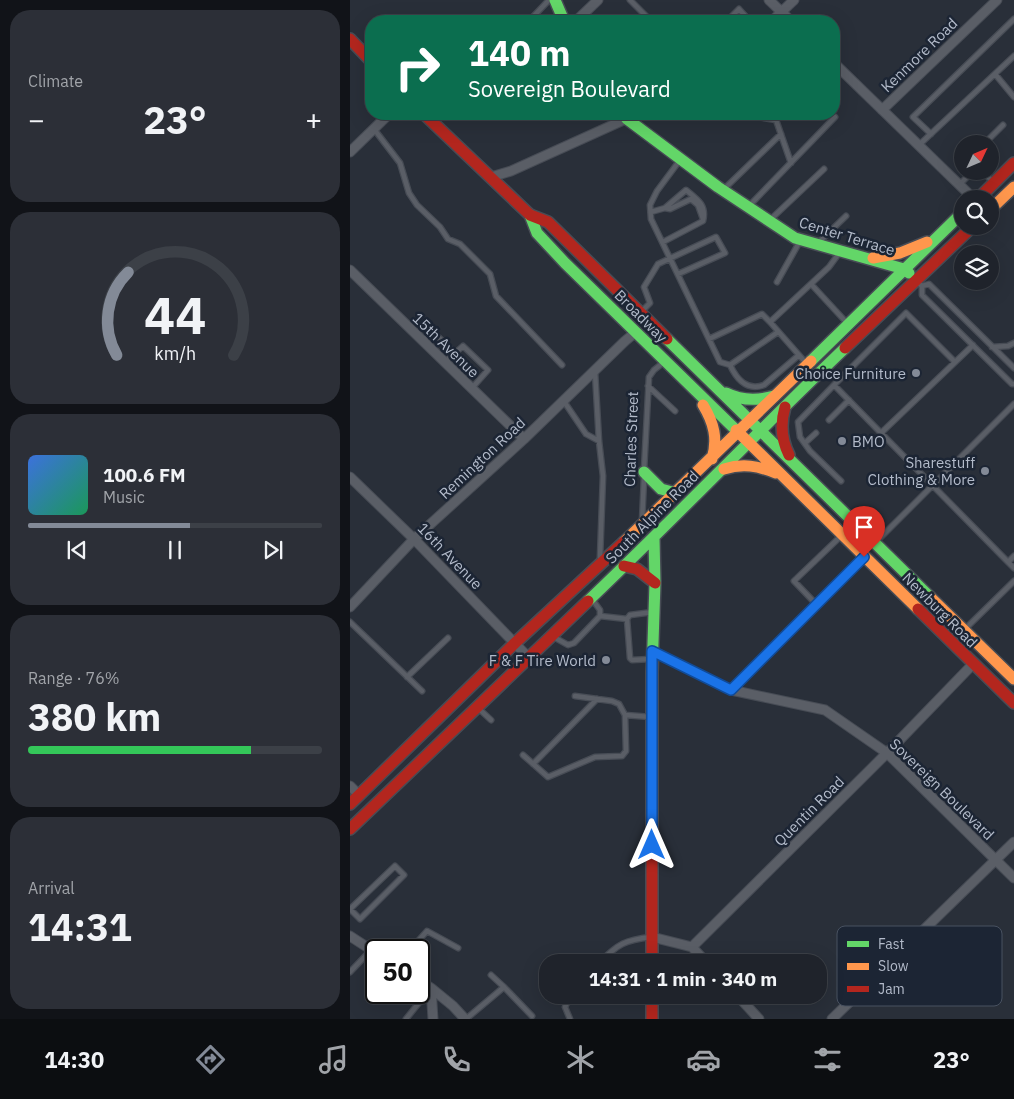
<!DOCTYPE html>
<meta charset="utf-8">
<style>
body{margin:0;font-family:"IBM Plex Sans",sans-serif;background:#2c2f37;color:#f1f3f6;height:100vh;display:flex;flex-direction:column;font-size:19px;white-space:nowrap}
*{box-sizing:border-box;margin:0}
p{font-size:16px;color:#a1a4a9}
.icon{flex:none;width:28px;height:28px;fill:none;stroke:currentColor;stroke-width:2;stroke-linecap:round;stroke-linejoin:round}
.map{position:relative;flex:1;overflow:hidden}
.panel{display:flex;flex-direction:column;gap:10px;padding:10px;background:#111318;width:350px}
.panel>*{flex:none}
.banner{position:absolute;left:15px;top:15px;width:475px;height:105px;border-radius:20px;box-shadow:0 5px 20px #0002,0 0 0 1px #3c4047;background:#0b6e4f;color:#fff;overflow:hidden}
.needle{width:32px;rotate:46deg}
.tools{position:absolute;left:604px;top:135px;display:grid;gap:10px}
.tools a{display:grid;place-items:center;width:45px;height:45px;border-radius:50%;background:#1f232b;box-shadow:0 5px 20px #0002,0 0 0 1px #3c4047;font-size:25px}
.speed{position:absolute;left:15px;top:939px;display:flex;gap:10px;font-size:25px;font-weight:700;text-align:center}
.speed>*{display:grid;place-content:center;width:65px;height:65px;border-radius:50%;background:#1f232b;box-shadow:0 5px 20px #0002,0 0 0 1px #3c4047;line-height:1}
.speed .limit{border:2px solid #111;border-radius:8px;background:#fff;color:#111}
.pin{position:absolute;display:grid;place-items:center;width:42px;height:42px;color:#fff;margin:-51px -21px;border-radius:50% 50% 50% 0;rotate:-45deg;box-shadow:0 0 5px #0007}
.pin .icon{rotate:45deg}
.me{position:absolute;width:55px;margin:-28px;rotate:0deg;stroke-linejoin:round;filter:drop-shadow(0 0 4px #0008)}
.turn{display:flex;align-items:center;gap:18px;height:105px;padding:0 20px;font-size:22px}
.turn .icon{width:65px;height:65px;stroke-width:2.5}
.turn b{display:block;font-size:35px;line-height:42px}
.big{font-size:38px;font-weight:700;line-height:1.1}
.panel .card{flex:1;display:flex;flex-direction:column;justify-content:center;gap:8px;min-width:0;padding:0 18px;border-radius:20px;background:#2c2f37}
.panel .dial{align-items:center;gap:0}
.dial svg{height:130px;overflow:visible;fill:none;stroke:#3c4047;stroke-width:7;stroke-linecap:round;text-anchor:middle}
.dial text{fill:#f1f3f6;stroke:none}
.song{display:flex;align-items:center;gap:15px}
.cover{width:60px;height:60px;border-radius:8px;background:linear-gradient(135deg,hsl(220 70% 55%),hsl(150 70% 35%))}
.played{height:5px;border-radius:2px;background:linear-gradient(90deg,#838a97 55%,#3c4047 55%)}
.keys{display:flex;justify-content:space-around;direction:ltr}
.heat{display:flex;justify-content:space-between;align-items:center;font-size:28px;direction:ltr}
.charge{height:8px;border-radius:4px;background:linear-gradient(90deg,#34c759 76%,#3c4047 0)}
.trip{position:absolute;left:189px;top:954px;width:288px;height:50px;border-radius:20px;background:#1f232b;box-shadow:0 5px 20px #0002,0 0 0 1px #3c4047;font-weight:700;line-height:50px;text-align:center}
.tabs{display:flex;height:80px;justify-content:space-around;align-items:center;background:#0c0e11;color:#a1a4a9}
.tabs .icon{width:35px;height:35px}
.tabs .on{color:#838a97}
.tabs b{font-size:22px;color:#f1f3f6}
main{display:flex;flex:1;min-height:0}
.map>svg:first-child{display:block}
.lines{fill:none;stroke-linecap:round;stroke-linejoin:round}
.lane-casing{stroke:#474c55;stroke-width:7}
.street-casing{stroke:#474c55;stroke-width:11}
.fast-casing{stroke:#474c55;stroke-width:14}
.slow-casing{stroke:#474c55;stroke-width:14}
.jam-casing{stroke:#474c55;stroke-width:14}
.lane{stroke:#5a5e66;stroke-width:4.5}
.street{stroke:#5a5e66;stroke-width:9}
.fast{stroke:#63d668;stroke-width:11}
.slow{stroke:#ff974d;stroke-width:11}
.jam{stroke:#b3261e;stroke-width:11}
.route-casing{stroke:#114b97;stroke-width:12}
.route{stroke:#1a73e8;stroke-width:9}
.poi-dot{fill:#838a97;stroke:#1c2534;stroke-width:2}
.labels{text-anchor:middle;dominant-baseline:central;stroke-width:5;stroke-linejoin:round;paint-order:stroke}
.street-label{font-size:15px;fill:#b3bbca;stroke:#1c2534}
.poi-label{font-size:15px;fill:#b3bbca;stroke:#1c2534;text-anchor:end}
.key{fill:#1c2534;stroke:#495261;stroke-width:1}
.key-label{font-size:14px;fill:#b3bbca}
</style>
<main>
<section class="panel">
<div class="card"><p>Climate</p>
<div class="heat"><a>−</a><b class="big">23°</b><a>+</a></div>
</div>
<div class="card dial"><svg viewBox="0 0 100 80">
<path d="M14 69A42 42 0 1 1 86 69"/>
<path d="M14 69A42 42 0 0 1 21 18" stroke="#838a97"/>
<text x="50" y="56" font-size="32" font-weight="700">44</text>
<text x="50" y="72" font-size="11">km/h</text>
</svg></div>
<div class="card">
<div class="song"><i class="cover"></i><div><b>100.6 FM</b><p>Music</p></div></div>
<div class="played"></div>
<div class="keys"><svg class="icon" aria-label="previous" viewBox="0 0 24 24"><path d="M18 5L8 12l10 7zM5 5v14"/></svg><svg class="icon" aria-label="pause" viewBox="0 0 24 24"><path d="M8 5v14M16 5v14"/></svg><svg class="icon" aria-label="next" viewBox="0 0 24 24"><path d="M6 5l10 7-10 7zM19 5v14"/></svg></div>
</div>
<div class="card"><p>Range · 76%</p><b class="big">380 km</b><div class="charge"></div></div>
<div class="card"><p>Arrival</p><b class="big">14:31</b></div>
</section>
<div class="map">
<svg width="664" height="1019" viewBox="0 0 664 1019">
<rect width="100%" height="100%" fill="#292f39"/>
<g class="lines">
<!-- lane casing -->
<g class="lane-casing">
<path id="lane" d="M 280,0 L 301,21
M 179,21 L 199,0
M 377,21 L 389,9 L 400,21
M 645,74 L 664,97
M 389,114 L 426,120
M 420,114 L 426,120 L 441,163
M 24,129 L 50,163 L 59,193 L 67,205 L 90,227 L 98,239 L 110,244 L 140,274 L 146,296 L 212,365
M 581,134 L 563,117 L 664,19
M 634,144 L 653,125
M 569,145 L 664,56
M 610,149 L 612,152
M 330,160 L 307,191 L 300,205 L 301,219 L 370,362 L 380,365 L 428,332
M 632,171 L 644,183
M 610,184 L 623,171
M 374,189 L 431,134
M 399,206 L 485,117
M 315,208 L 320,209 L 341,199 L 348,205 L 353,219
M 301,212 L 315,208 L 336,190 C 347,199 357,205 353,221 L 313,242
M 421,219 L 474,169
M 468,243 L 496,216
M 427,282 L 450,241
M 567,282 L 572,286 L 572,295 L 662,384 L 664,384
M 461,284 L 497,323
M 572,286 L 579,284 L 664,368
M 291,312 L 300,303 L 294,287 L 308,264 L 366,237 L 375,253 L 328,274
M 359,339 L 412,314 L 420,322
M 73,341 L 82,331 L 105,353
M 623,345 L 531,433 L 658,562 L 664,556
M 642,347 L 658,346 L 664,343
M 95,362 L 113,346 L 138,370 L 122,388
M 456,363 L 420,322 L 479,267 L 490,252
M 380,365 C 387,380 397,391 414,385 L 449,355
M 245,372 L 249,441 L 253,476 L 250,558
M 484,385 L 448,422 L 450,437 L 460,451 L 491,481
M 298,386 L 325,411
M 213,400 L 236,434 L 249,441
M 479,420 L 499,400
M 531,433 L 484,385 L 556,313 L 605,362
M 455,443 L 466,433
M 294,470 L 299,377 L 304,370 L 314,362
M 292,522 L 294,478
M 527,541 L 664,404
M 658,562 L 664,568
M 466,604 L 444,581 L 491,536
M 250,616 L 277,619
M 0,622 L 72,691
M 615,629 L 664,581
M 202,636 L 218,645 L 224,643 L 250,616 L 250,610 L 242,599
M 179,657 L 189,663
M 301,659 L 282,660 L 280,658 L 277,619 L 280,615 L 303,612
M 57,677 L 98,638
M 225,696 L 262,701 L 269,704 L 275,715 L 301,717
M 127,707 L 141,720
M 173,755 L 198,777 L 245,757 L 272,756 L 276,751 L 275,715
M 183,764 L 247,699
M 45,866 L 54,875 L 10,919 L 0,909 Z
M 60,950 L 77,931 L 108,948
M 250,962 C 268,944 275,940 301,937
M 0,972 L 21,950
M 141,975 L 154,987
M 56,1019 L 80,989
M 116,1019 L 154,987 L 182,1016
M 220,1019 L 215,1007 L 221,995"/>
</g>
<!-- street casing -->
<g class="street-casing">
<path id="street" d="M 419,0 L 441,21
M 226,21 L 248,0
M 422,21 L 444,0
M 484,63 L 624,199
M 532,110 L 647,0
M 0,152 L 39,114
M 141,177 L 161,171 L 287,114
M 0,270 L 174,439
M 0,477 L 64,539 L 178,657
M 0,607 L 64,539 L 174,439 L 275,341 L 286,332
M 302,651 L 381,690 L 475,710 L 537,753 L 664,878
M 381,690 L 514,557
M 0,786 L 9,795
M 0,936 L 26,953
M 302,937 L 342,947 L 537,753 L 623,664
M 342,947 L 356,962
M 69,980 L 81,988
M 387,995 L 409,1019
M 83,1019 L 81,988 L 103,1006 L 115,1019
M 482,1019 L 664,842"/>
</g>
<!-- fast casing -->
<g class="fast-casing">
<path id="fast" d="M 205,0 L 214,21
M 273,114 L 277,119 L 368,187 L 445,238 L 554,269 L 559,273
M 180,215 L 187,233 L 215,263 L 386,430
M 317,339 L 580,597
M 461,361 L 612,213
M 376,393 C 392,401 407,401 424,396
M 294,472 L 311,489 L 326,493
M 238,601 C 325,518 408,431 495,348
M 302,673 L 305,583 L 304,538"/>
</g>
<!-- slow casing -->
<g class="slow-casing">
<path id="slow" d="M 640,210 L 664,187
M 523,258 L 550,253 L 577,242
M 353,405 C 364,423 368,439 362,459
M 386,430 L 568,609
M 374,469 C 393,463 408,466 426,473
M 274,542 L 461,361
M 580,597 L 664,679"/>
</g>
<!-- jam casing -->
<g class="jam-casing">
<path id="jam" d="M 0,39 L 21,61
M 74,114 L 180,215 L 198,222 L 317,339
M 628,199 L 664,163
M 495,348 L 623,226
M 435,407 C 430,424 431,439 439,455
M 274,566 L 287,569 L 305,583
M 568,609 L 664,703
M 302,673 L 302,962
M 0,804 L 165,643 L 274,542
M 0,829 L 238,601
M 302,995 L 302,1019"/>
</g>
<!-- lane -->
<use href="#lane" class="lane"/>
<!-- street -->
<use href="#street" class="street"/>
<!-- fast -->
<use href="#fast" class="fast"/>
<!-- slow -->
<use href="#slow" class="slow"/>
<!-- jam -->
<use href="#jam" class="jam"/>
</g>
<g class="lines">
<!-- route casing -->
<g class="route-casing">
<path id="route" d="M 302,845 L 302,651 L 381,690 L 514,557"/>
</g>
<!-- route -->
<use href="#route" class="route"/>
</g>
<!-- markers -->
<g class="poi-dot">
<circle cx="566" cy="373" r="5"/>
<circle cx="492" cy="441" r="5"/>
<circle cx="635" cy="471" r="5"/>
<circle cx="256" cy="660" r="5"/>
</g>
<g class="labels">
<!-- street labels -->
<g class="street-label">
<text transform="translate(569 55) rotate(-44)">Kenmore Road</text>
<text transform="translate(497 236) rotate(17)">Center Terrace</text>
<text transform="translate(291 316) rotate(45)">Broadway</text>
<text transform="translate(96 345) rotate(44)">15th Avenue</text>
<text transform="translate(281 439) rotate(-88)">Charles Street</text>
<text transform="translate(132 458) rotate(-43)">Remington Road</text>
<text transform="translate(302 517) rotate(-45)">South Alpine Road</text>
<text transform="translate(100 556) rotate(46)">16th Avenue</text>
<text transform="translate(590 610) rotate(45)">Newburg Road</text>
<text transform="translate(592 789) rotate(44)">Sovereign Boulevard</text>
<text transform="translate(459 811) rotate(-45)">Quentin Road</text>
</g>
<!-- poi labels -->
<g class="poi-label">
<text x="556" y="373">Choice Furniture</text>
<text x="502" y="441" text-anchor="start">BMO</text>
<text x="625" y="462">Sharestuff<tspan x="625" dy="17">Clothing &amp; More</tspan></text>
<text x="246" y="660">F &amp; F Tire World</text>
</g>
</g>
<!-- legend -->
<rect x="487" y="926" width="165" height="80" rx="8" class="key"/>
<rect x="497" y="941" width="22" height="6" fill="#63d668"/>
<rect x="497" y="963" width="22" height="7" fill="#ff974d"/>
<rect x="497" y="986" width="22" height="6" fill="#b3261e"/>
<g class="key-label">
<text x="528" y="949">Fast</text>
<text x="528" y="971">Slow</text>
<text x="528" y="994">Jam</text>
</g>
</svg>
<div class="tools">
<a><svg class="needle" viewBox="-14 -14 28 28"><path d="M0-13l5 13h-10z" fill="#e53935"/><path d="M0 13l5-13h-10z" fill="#a1a4a9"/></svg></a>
<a><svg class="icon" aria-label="search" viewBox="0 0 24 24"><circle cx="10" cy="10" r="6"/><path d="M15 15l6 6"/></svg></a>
<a><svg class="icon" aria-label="layers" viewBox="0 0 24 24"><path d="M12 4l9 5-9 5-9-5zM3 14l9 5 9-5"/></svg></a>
</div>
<div class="speed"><div class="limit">50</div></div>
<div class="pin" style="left:514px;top:557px;background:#d93025"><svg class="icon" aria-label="arrive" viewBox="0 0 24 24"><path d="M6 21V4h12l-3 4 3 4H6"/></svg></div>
<svg class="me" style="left:302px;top:845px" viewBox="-20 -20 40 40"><path d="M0-17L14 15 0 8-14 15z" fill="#1a73e8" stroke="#fff" stroke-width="4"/></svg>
<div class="trip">14:31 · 1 min · 340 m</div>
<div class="banner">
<div class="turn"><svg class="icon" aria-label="right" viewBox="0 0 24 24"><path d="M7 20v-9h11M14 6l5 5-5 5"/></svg><div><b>140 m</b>Sovereign Boulevard</div></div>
</div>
</div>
</main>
<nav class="tabs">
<b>14:30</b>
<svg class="icon on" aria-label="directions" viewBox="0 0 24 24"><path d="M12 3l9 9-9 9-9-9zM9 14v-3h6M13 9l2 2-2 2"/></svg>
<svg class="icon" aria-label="music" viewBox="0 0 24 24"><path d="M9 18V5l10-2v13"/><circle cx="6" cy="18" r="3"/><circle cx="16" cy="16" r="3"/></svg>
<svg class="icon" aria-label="phone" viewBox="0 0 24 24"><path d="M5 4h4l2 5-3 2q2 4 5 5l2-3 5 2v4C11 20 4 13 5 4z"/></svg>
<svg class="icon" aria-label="climate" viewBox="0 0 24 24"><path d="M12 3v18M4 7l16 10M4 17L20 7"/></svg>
<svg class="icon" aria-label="car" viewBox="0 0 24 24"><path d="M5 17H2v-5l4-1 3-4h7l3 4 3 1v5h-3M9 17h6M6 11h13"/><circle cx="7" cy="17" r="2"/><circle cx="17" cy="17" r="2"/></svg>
<svg class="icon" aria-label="filters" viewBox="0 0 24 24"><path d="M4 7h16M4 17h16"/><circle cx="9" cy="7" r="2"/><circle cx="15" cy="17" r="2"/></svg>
<b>23°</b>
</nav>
